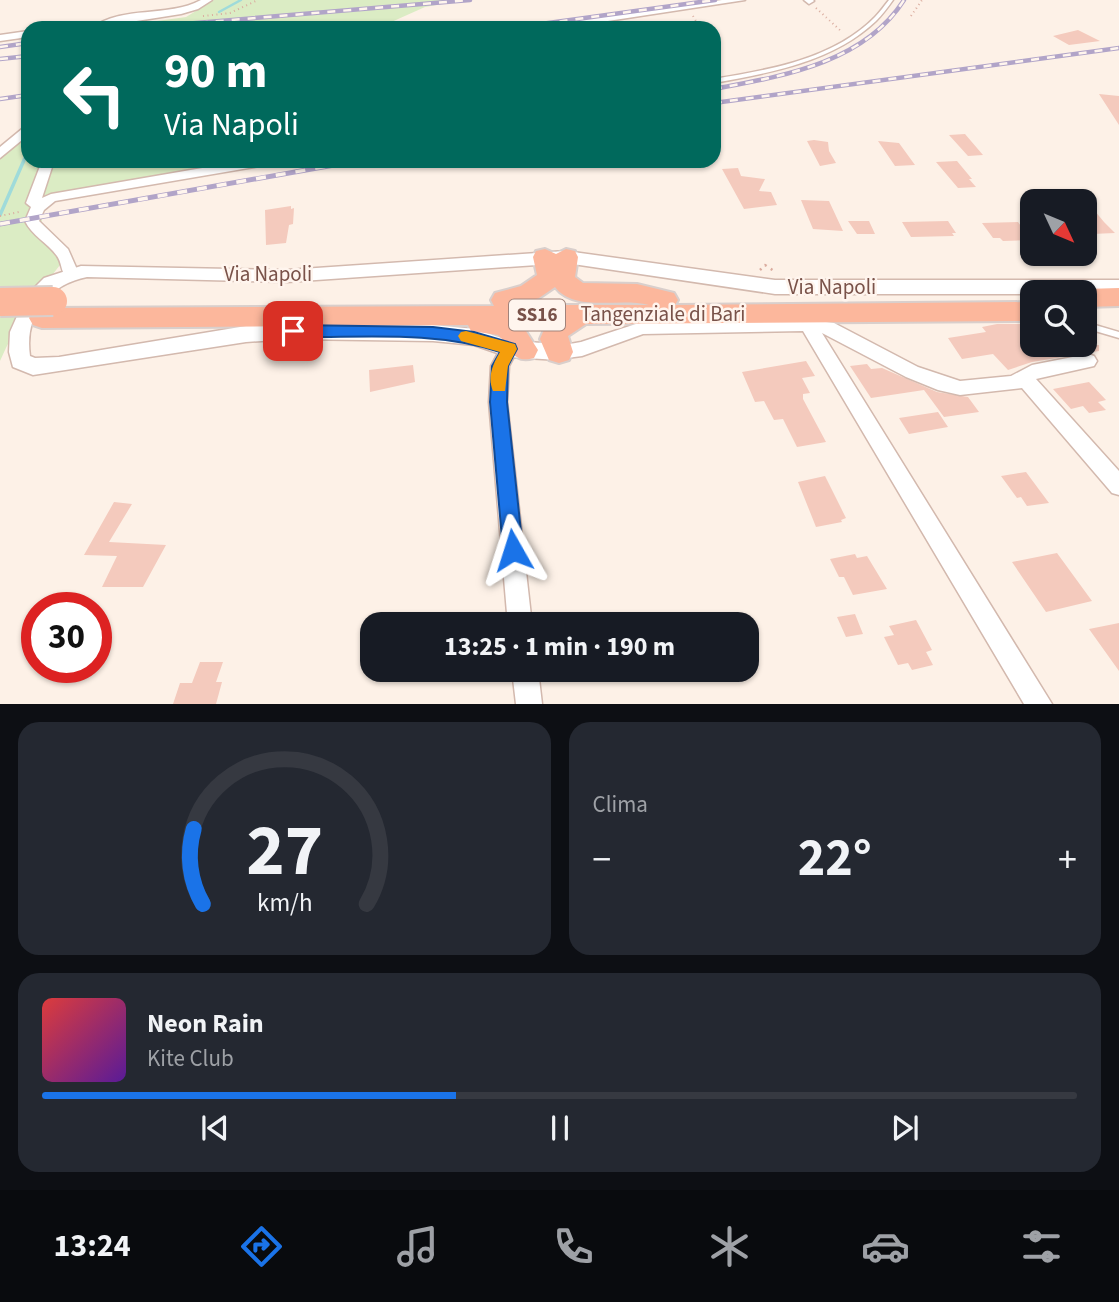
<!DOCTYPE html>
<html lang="it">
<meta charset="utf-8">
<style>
body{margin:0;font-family:"Source Sans 3",sans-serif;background:#242831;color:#f1f3f6;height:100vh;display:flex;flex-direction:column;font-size:26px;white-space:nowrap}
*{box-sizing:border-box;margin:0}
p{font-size:23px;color:#9ea1a6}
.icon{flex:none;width:38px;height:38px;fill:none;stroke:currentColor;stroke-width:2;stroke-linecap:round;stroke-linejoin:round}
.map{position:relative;height:704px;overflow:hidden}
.drawer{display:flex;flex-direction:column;gap:18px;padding:18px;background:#0d0f14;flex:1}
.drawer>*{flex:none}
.hud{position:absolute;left:21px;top:21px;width:700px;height:147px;border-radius:21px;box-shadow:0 2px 5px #0004;background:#00695c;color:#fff;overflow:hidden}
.needle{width:46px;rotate:134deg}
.fabs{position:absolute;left:1020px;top:189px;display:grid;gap:14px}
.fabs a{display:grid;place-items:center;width:77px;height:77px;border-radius:14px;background:#171b24;box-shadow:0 2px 5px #0004;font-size:35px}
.speed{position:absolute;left:21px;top:592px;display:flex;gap:14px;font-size:35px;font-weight:700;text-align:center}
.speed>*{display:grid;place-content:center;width:91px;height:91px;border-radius:50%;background:#171b24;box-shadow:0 2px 5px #0004;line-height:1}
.speed .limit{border:10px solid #d22;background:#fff;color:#111}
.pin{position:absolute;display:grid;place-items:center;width:60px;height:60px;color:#fff;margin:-30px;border-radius:14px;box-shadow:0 4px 10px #0006}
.me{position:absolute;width:77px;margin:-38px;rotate:354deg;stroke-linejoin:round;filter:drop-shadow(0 0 5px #0008)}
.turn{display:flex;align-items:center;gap:24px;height:147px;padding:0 28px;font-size:32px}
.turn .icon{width:91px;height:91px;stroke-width:2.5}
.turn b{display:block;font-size:49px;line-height:60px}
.big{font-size:52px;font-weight:700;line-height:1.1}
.drawer .tile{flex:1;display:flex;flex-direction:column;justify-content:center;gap:10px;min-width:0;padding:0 24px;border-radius:21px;background:#242831}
.drawer .dial{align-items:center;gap:0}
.dial svg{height:182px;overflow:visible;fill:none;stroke:#363941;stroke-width:7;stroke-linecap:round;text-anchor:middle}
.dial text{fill:#f1f3f6;stroke:none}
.song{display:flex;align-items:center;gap:21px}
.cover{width:84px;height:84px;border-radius:10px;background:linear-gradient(135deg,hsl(0 70% 55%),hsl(270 70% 35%))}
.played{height:7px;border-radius:4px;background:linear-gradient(90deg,#1a73e8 40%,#363941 40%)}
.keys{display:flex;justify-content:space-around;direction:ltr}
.heat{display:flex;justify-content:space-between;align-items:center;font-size:38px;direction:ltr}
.drawer .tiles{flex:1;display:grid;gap:18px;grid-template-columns:1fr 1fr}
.tile:last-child{grid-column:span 2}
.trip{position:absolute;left:360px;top:612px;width:399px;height:70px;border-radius:21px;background:#171b24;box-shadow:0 2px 5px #0004;font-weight:700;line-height:70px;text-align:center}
.tab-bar{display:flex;height:112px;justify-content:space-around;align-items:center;background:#090b0e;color:#9ea1a6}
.tab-bar .icon{width:49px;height:49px}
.tab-bar .on{color:#1a73e8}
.tab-bar b{font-size:32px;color:#f1f3f6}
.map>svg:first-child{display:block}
.green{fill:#dbecc4}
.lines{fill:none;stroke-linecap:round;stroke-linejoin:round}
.stream-far1{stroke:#9fdbda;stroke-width:2.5}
.stream{stroke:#9fdbda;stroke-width:3.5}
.building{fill:#f4cabd}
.service-casing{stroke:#d3b9ae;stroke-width:3}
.minor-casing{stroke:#d3b9ae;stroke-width:3}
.tertiary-casing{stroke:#d3b9ae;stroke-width:3}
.trunk-casing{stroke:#d9cfcc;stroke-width:4}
.path-far1{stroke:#daac9f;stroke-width:2;stroke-dasharray:1 3.5;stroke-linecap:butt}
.path{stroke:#daac9f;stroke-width:2.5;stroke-dasharray:2 5;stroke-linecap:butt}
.service{fill:#fff;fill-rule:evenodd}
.minor{fill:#fff;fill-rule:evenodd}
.tertiary{fill:#fff;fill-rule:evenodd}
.trunk{fill:#fcb79c;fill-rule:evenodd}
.rail-far1-casing{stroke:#b1a4c8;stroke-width:4.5}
.rail-casing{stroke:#b1a4c8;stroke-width:5}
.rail-far1{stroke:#fff5ee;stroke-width:2.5;stroke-dasharray:8;stroke-linecap:butt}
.rail{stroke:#fff5ee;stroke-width:3.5;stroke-dasharray:10;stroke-linecap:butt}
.trunk-bridge-casing{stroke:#d9cfcc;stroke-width:32;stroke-linecap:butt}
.trunk-bridge{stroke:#fcb79c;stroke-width:28}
.route{fill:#1a73e8;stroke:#114b97;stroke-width:2}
.slow{fill:#f59e0b}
.labels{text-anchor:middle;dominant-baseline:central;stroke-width:5;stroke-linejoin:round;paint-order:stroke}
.shield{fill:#fff5ee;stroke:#a1837a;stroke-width:2}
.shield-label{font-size:19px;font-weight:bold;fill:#795249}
.street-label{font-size:21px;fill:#795249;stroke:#fff5ee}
</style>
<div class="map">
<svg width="1119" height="704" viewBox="0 0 1119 704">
<rect width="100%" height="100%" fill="#fdf1e7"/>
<!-- green -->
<path class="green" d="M 214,0 L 465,0 L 425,7 L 378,28 L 106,28 L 186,17 Z
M 28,127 L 28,161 L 262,161 L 77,193 L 45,204 L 41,225 L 68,255 C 41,288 17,322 0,361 L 0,156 Z"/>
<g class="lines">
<!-- stream-far1 -->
<path class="stream-far1" d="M 219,12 L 241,0"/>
<!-- stream -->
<path class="stream" d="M 0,215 L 28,151"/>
</g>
<!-- building -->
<path class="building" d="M 1078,30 L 1100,41 L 1069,45 L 1053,36 Z
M 1099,94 L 1119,96 L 1119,125 Z
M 965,134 L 983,155 L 968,156 L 949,135 Z
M 814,140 L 828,142 L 829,151 L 836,163 L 820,166 L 807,141 Z
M 878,141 L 899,143 L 915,165 L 895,166 Z
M 957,161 L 972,179 L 969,179 L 976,187 L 958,188 L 936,162 Z
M 738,168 L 741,176 L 765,179 L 759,191 L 771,192 L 777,205 L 744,209 L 722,169 Z
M 1085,199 L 1104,222 L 1115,233 L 1092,234 L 1085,226 Z
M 801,200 L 829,201 L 843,231 L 813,229 Z
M 291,206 L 291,209 L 294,208 L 293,224 L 289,225 L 286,243 L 266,245 L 265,210 Z
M 848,221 L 869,221 L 875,234 L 857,234 Z
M 948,221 L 956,233 L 952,233 L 954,236 L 911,237 L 902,222 Z
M 1018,222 L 1031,240 L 1003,241 L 1000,238 L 993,238 L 982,223 Z
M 997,324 L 1032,324 L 1032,345 L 1099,345 L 1099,351 L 1032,362 L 1008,370 L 993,354 L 962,359 L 948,338 L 986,332 L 982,327 Z
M 806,361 L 815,376 L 802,378 L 810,393 L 803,394 L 803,399 L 826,442 L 797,447 L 783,419 L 774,420 L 764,401 L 755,402 L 742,372 Z
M 867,364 L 871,369 L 882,368 L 937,392 L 968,397 L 979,412 L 944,417 L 924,390 L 871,398 L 850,366 Z
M 413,365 L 415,382 L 370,392 L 369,370 Z
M 1089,382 L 1106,400 L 1098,402 L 1106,410 L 1089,413 L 1083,406 L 1071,409 L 1053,389 Z
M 938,412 L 948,427 L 909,434 L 899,418 Z
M 1026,472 L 1049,503 L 1027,506 L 1021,497 L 1017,498 L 1001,476 Z
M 825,476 L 846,518 L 841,520 L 842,522 L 816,527 L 798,482 Z
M 114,502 L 132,504 L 109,542 L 166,545 L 143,587 L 102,587 L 117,556 L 84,555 Z
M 1057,553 L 1092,601 L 1046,612 L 1012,562 Z
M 855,554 L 857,558 L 867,556 L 887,589 L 853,595 L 844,577 L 839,577 L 830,559 Z
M 855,614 L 863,634 L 846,637 L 837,617 Z
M 916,620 L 932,650 L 926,652 L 933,665 L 912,670 L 908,663 L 898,665 L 884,637 L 894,635 L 889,626 Z
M 1119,623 L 1119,671 L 1089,629 Z
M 200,662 L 223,662 L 216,682 L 222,682 L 216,704 L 173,704 L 180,683 L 192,683 Z"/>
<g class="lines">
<!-- service casing -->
<g class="service-casing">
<path id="service" d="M 889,0 L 893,0 C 888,7 882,15 876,21 C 833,62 770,73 714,83 L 714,79 C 769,70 834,59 875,17 C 880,12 884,6 889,0 Z
M 1085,322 L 1119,332 L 1119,338 L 1085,328 Z"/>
</g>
<!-- minor casing -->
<g class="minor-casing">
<path id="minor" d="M 201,0 L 212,0 L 198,9 L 181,14 L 92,28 C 122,5 168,18 201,0 Z
M 722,0 L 745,0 L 562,28 L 536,28 L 541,25 Z
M 804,0 L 813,0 L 814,1 L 809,4 Z
M 28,31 L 28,37 L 0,41 L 0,35 Z
M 28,124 L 28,135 L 0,158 L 0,147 Z
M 42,161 L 54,161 L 42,198 L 51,194 L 243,161 L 272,161 L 266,165 L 55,201 L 44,210 L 39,221 L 68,249 L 79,274 L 71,279 C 60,276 63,264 57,256 C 47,242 32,236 25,221 L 31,207 L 26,203 Z
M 794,318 L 834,323 L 918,367 L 960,381 L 1011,376 L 1032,365 L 1088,354 L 1094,356 L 1097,361 L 1094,366 L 1036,379 L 1119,471 L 1119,495 L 1112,493 L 1022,388 L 960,395 L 938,390 L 906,377 L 822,333 L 1052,704 L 1024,704 L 803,331 L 643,334 L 582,356 L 559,359 L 553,357 L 550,352 L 553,347 L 581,342 L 642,322 Z
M 509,342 L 515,344 L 518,349 L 509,366 L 507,402 L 532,625 L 508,625 L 489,402 L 491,366 L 503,344 Z
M 512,670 L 538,670 L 542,704 L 516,704 Z"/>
</g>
<!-- tertiary casing -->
<g class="tertiary-casing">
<path id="tertiary" d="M 566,251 L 775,280 L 1119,280 L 1119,294 L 775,294 L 566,263 L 287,282 L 87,277 C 48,285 24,315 30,356 L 35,358 L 59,357 L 246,326 L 293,323 L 433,325 L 475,329 L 510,341 L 559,344 L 566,346 L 570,352 L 566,358 L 559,360 L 509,357 L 474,345 L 433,341 L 293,339 L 246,342 L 33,375 L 13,367 L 9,352 L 10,332 L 26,296 L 44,278 L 81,266 L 287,270 Z"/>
</g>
<!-- trunk casing -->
<g class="trunk-casing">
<path id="trunk" d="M 545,249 L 556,254 L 566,249 L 575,251 L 578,257 L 575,277 L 583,283 L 637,284 L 674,293 L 678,300 L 675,305 L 1032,302 L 1032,321 L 586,324 L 568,336 L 573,352 L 569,360 L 559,363 L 549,360 L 540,339 L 546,325 L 522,325 L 538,350 L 534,358 C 512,364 512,348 498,335 L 471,331 L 468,325 L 42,328 L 33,325 L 29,318 L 33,311 L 42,308 L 494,306 L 491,300 L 495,293 L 521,286 L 537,275 L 533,257 L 536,251 ZM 555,287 C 575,313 620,297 649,305 L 517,305 L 539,298 Z
M 1119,288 L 1119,306 L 1085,307 L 1085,292 L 1075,292 L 1085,289 Z"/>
</g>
<!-- path-far1 -->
<path class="path-far1" d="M 816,8 L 842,32
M 203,16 L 230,13 L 258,0
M 693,16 L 700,28
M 911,16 L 922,0
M 0,216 L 19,212"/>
<!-- path -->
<path class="path" d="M 760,270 L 765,265 L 774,271"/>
<!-- service -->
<use href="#service" class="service"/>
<!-- minor -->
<use href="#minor" class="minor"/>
<!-- tertiary -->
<use href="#tertiary" class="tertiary"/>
<!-- trunk -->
<use href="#trunk" class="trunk"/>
<!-- rail-far1 casing -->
<g class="rail-far1-casing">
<path id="rail-far1" d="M 136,28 L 470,0
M 245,28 L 273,24
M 512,28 L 715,0
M 0,47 L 28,43
M 0,59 L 28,56
M 714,89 C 783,76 864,63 904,0
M 0,99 L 28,95
M 714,103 L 1119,48"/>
</g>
<!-- rail casing -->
<g class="rail-casing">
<path id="rail" d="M 0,224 L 357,161"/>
</g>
<!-- rail-far1 -->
<use href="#rail-far1" class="rail-far1"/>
<!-- rail -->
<use href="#rail" class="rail"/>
<!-- trunk-bridge casing -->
<g class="trunk-bridge-casing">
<path id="trunk-bridge" d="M 0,302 L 53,301"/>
</g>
<!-- trunk-bridge -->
<use href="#trunk-bridge" class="trunk-bridge"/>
</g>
<!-- route -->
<path class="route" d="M 293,325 L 433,327 L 474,332 L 515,344 L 517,349 L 508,366 L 507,402 L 523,550 L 520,557 L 513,560 L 506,557 L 503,550 L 490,402 L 492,366 L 500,352 C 434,330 361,338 293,337 L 285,331 Z"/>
<!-- slow -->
<path class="slow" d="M 466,331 L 515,344 L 517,349 L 508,366 L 505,391 L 493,391 C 487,377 493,364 500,352 L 461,341 L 458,336 L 461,332 Z"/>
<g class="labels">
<!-- shield labels -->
<rect class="shield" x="509" y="299.5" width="56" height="31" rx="5"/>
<g class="shield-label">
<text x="537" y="315">SS16</text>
</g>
<!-- street labels -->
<g class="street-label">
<text x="268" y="274">Via Napoli</text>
<text x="832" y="287">Via Napoli</text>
<text x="663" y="314">Tangenziale di Bari</text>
</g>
</g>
</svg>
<div class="fabs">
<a><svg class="needle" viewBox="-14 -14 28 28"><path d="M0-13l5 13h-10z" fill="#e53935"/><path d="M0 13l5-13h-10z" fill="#9ea1a6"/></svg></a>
<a><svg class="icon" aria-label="search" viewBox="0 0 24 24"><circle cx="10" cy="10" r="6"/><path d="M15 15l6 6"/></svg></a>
</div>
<div class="speed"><div class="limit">30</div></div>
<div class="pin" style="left:293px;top:331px;background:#d93025"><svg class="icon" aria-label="arrive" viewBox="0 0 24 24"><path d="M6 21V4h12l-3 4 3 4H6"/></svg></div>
<svg class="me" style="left:513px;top:550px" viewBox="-20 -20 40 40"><path d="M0-17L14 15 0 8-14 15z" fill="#1a73e8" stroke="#fff" stroke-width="4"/></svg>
<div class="trip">13:25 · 1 min · 190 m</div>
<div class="hud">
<div class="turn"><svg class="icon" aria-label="left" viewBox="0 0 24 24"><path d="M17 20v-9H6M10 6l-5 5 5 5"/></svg><div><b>90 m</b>Via Napoli</div></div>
</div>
</div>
<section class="drawer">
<div class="tiles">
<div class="tile dial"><svg viewBox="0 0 100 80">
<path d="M14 69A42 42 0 1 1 86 69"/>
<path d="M14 69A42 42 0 0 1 10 36" stroke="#1a73e8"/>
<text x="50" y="56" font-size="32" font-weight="700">27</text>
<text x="50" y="72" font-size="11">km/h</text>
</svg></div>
<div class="tile"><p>Clima</p>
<div class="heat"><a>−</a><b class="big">22°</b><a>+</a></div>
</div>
<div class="tile">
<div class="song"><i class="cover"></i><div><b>Neon Rain</b><p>Kite Club</p></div></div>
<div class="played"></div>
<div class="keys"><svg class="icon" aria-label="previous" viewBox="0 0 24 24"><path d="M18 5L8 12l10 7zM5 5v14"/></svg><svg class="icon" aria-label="pause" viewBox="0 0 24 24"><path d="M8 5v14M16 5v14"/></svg><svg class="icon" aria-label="next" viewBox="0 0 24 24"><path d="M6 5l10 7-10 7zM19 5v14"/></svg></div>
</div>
</div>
</section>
<nav class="tab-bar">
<b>13:24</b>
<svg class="icon on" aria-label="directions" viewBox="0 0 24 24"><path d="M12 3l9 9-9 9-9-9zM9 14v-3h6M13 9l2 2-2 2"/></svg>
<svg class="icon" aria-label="music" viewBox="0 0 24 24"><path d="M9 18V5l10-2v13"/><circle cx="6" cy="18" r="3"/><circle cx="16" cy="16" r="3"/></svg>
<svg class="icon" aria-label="phone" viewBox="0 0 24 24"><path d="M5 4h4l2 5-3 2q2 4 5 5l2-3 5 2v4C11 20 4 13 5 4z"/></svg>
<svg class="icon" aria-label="climate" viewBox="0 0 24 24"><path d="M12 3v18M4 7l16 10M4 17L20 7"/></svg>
<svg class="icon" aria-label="car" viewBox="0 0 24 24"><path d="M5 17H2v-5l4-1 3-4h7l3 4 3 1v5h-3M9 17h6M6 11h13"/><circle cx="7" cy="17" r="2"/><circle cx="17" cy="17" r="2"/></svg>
<svg class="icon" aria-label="filters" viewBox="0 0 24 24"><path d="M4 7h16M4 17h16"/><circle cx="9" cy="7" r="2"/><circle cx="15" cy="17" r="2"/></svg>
</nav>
